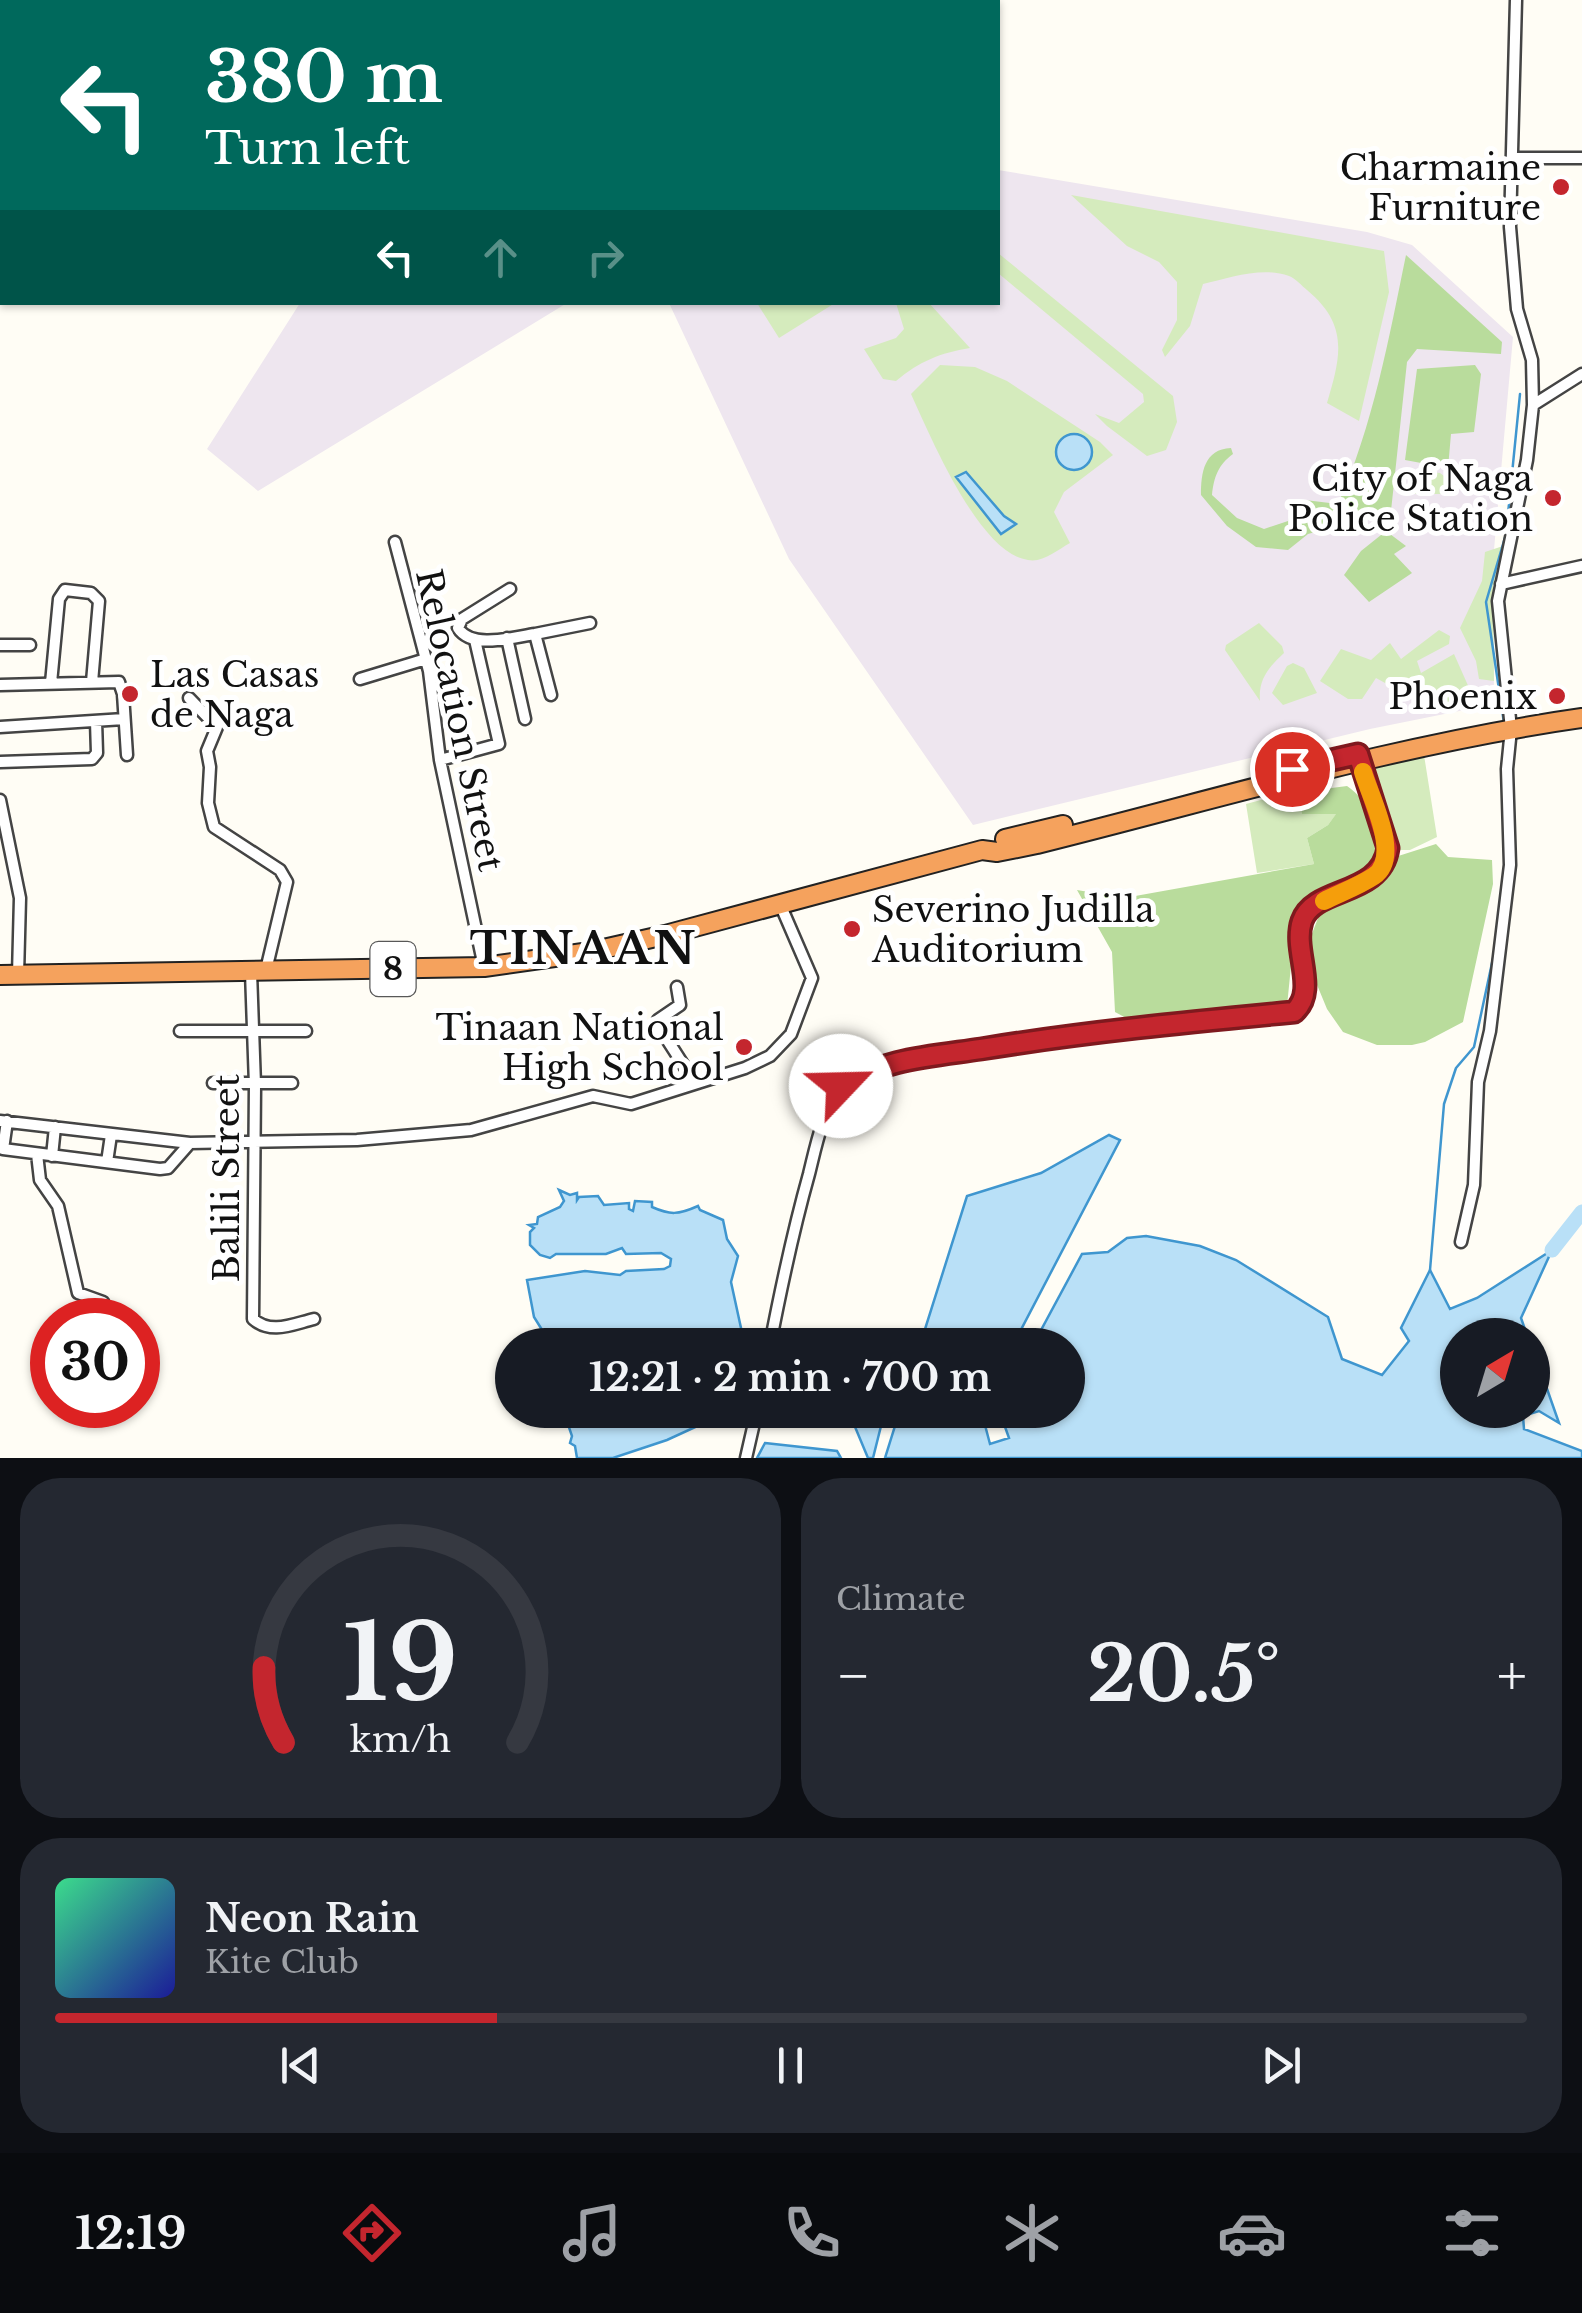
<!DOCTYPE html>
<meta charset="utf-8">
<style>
body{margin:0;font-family:"Libre Baskerville",serif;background:#242831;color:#f1f3f6;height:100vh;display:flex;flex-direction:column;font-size:38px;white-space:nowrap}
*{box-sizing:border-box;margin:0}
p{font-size:32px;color:#9ea1a6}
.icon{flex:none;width:55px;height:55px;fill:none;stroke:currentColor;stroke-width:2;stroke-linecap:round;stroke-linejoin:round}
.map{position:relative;height:1458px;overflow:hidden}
.panel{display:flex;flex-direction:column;gap:20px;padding:20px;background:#0d0f14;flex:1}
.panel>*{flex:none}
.hud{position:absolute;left:0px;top:0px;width:1000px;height:305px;box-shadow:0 2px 8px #0004;background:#00695c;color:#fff;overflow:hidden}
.needle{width:65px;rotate:38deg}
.controls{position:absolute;left:1440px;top:1318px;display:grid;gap:20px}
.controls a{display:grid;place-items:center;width:110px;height:110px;border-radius:50%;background:#171b24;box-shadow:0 2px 8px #0004;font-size:50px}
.speed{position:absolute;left:30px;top:1298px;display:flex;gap:20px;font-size:50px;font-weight:700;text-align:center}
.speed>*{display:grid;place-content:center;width:130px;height:130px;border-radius:50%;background:#171b24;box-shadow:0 2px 8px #0004;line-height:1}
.speed .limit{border:15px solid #d22;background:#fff;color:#111}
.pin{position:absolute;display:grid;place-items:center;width:85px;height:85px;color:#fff;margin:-42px;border:5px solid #fff;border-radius:50%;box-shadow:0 2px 10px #0007}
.me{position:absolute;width:110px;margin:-55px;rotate:66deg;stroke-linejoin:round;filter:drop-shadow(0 0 8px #0008)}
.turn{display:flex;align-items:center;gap:35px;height:210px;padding:0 40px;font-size:45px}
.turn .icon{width:130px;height:130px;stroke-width:2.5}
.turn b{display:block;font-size:70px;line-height:85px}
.lanes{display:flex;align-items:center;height:95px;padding:0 40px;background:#0003;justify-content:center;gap:50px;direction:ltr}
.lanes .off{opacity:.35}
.big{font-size:75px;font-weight:700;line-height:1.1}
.panel .card{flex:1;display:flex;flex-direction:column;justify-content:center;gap:15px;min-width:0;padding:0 35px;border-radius:40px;background:#242831}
.panel .dial{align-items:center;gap:0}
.dial svg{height:260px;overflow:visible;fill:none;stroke:#363941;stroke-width:7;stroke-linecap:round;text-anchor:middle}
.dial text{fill:#f1f3f6;stroke:none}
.song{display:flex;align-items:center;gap:30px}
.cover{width:120px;height:120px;border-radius:15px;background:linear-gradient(135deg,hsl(150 70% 55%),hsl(240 70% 35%))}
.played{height:10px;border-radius:5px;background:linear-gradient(90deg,#c4262e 30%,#363941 30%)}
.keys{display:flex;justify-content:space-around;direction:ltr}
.heat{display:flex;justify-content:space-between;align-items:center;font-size:55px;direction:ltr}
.panel .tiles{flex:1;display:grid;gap:20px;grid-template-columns:1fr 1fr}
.card:last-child{grid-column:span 2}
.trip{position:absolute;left:495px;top:1328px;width:590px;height:100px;border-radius:50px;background:#171b24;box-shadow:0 2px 8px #0004;font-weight:700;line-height:100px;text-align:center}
.menu{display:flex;height:160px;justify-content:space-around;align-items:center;background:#090b0e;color:#9ea1a6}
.menu .icon{width:70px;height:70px}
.menu .current{color:#c4262e}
.menu b{font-size:45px;color:#f1f3f6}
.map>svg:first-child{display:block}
.industrial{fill:#eee6ef}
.green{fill:#d5ebbd}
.forest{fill:#b9dc9c}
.water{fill:#b9e0f7;stroke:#3f96cf;stroke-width:2.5}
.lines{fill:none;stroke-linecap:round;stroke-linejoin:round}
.stream{stroke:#3f96cf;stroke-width:2.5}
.river{stroke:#b9e0f7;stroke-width:15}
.street-casing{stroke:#444;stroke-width:15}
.highway-casing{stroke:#222;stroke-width:22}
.street{stroke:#fff;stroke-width:10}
.highway{stroke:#f5a25d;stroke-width:18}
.route-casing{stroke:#7f191e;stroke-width:25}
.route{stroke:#c4262e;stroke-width:18}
.slow{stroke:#f59e0b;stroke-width:18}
.poi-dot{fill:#c4262e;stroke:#fff;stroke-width:4}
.labels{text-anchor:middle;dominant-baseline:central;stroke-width:10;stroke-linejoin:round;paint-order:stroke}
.shield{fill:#fff;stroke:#585858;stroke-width:2.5}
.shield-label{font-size:32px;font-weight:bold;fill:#111}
.poi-label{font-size:35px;fill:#111;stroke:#fff;text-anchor:end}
.street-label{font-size:35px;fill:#111;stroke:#fff}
.district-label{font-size:45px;font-weight:bold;letter-spacing:2.5px;fill:#111;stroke:#fff}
</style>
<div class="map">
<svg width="1582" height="1458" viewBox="0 0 1582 1458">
<rect width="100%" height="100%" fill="#fffdf5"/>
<!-- industrial -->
<path class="industrial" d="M 998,170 L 1367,232 L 1412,245 L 1513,337 L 1493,561 L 1494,704 L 1370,729 L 973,825 L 789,559 L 669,303 L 998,302 Z
M 300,303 L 300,302 L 567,303 L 258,491 L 207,449 Z"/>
<!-- green -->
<path class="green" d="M 1071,195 L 1384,251 L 1389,292 L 1359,421 L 1327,403 C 1341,356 1349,325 1307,290 C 1302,286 1295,278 1289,276 C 1263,266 1228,278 1203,284 L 1190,326 L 1165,357 L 1162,350 L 1177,320 L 1177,282 L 1159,262 L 1127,246 Z
M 998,253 L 1173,396 L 1177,422 L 1166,450 L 1147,456 L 1107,426 L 1095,414 L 1119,423 L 1144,402 L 1143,394 L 998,273 Z
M 757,303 L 835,303 L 779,338 Z
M 896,303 L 929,303 L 970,348 C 940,353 920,361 896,381 L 883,379 L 864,349 L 896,338 L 904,329 Z
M 940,365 L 975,367 L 1007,381 L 1100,442 L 1113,455 L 1064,492 L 1054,512 L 1070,543 C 1057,550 1043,563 1028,560 C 979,554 930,435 911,394 Z
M 1407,470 L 1440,473 L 1444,476 L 1445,494 L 1413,494 Z
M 1506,545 L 1493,587 L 1494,681 L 1479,679 L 1476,661 L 1460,628 L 1482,581 L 1485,552 Z
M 1259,623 L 1282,646 L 1284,653 C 1269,667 1258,679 1260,701 L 1225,650 L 1226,645 Z
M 1439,630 L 1450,636 L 1449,644 L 1417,661 L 1421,673 L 1454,654 L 1474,699 L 1431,709 L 1419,693 L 1396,689 L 1376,678 L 1362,699 L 1348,699 L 1320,681 L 1341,649 L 1371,660 L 1390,643 L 1401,659 Z
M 1293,663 L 1304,668 L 1317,693 L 1283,705 L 1272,693 L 1287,666 Z
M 1424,755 L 1437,837 L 1410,850 L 1392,850 L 1370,766 Z
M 1295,791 L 1303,814 L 1337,813 L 1328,825 L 1307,838 L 1314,864 L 1257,873 L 1246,804 Z"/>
<!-- forest -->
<path class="forest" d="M 1406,255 L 1502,342 L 1501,354 L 1417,349 L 1407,362 L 1391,511 L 1308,534 L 1288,550 L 1256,547 L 1227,526 L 1201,495 C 1201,473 1204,449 1231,448 L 1233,454 C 1218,465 1214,477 1212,495 L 1237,518 L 1264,529 L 1288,521 L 1293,506 L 1305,500 L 1338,504 C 1373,426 1389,338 1406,255 Z
M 1475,365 L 1481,374 L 1474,432 L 1451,434 L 1448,468 L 1405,460 L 1417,369 Z
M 1386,531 L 1406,546 L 1394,554 L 1412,573 L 1369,602 L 1344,575 L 1361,551 Z
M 1347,786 C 1372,803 1383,835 1380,864 L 1347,885 L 1305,904 L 1294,936 L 1287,1006 L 1128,1019 L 1115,1012 L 1112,952 L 1077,890 L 1124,898 L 1314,864 L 1307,838 L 1328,825 L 1336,814 L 1302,814 L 1301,792 Z
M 1436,844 L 1448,857 L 1492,860 L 1493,884 L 1463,1022 L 1425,1042 L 1412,1045 L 1377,1045 L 1343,1032 L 1327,1009 L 1308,963 L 1308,944 L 1320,913 L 1358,895 L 1392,858 Z"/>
<!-- water -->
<path class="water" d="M1056 452a18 18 0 1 1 36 0a18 18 0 1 1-36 0Z
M 966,472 L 1004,516 L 1016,524 L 1001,534 L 956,477 Z
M 1109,1135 L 1120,1140 L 1013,1345 L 920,1345 L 967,1196 L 1041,1173 Z
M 559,1190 L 570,1195 L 577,1193 L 577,1200 L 579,1197 L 598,1196 L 604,1205 L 629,1203 L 629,1209 L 633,1211 L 635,1201 L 652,1202 L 652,1207 C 670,1215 678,1215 698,1206 L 700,1210 L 723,1220 L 727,1239 L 738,1256 L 731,1282 L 741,1328 L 734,1345 L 549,1345 L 545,1342 L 544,1333 L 534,1317 L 527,1280 L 585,1271 L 620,1275 L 626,1271 L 664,1269 L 670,1266 L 671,1259 L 661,1253 L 626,1254 L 622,1248 L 606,1254 L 556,1254 L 550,1258 L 540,1255 L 530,1245 L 530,1232 L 534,1228 L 529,1225 L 537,1224 L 538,1217 L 560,1207 L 564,1201 Z
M 1146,1236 L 1200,1246 L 1236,1260 L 1328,1317 L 1342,1359 L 1382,1375 L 1409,1341 L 1401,1328 L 1430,1270 L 1450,1309 L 1477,1298 L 1552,1250 L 1521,1318 L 1527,1335 L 1458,1335 L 1458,1410 L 1532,1410 L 1533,1349 L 1559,1423 L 1539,1411 L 1523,1416 L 1524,1429 L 1582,1451 L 1582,1458 L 885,1458 L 900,1410 L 981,1410 L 990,1444 L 1009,1438 L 999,1410 L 1068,1410 L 1068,1345 L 1033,1345 L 1082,1254 L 1108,1252 L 1127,1238 Z
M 563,1410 L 713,1410 L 702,1424 L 667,1440 L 613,1458 L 577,1458 L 575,1446 L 570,1443 L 572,1436 Z
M 848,1410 L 885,1410 L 873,1458 L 868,1458 Z
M 765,1443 L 837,1451 L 841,1458 L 757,1458 Z"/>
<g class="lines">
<!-- stream -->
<path class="stream" d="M 1504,723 L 1486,602 L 1506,534 L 1520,394
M 1430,1270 L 1444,1104 L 1456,1068 L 1474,1047 L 1495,949"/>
<!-- river -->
<path class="river" d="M 1552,1250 L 1582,1212"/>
<!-- street casing -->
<g class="street-casing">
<path id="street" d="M 1512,158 L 1582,158
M 1533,405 L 1582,374
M 395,542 L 429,671 L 440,760 L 484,967
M 1501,584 L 1582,566
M 510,589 L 462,619 L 458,628 C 472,650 514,637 535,634
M 507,638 L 525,719
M 0,645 L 30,645
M 360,679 L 426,659
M 51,683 L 59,599 L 65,590 L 91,593 L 99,601 L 92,682
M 0,685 L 119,682 L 123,694 L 127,755
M 551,695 L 535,634 L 590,623
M 189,698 L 217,727 L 207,751 L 210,767 L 208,803 L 214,827 L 280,870 L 287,882 L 266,970
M 0,727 L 124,719
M 440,760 L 499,744 L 475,640
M 0,762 L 92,759 L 97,753 L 96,721
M 0,800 L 20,898 L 18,975
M 251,972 L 255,1085 L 253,1319 C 271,1335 293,1324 314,1319
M 677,987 L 680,1005 L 658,1020 L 659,1027 L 695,1083
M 180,1031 L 306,1031
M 213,1083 L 292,1083
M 0,1121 L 190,1143 L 357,1140 L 471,1130 L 593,1096 L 631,1104 L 745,1068 L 770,1056 L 791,1034 L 812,978 L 780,904
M 0,1148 L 3,1149 L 7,1121
M 3,1149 L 160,1169 L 168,1168 L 190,1143
M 37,1154 L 40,1180 L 58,1206 L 78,1293 L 103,1302
M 52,1156 L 55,1127
M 107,1162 L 111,1135
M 1461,1242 L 1474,1185 L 1478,1082 L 1490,1031 L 1510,865 L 1507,769 L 1511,729 L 1498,601 L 1527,460 L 1533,405 L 1532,360 L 1517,309 L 1510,227 L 1516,0
M 770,1345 C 781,1288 793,1231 809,1174 C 816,1146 822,1113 840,1089 C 870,1047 1226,1018 1294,1012 C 1322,988 1285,944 1306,914 C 1328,884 1382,894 1388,848 L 1359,759
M 746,1458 L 757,1410"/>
</g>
<!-- highway casing -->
<g class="highway-casing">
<path id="highway" d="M 1005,839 L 1063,825
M 0,975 L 484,967 L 590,952 L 665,935 L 982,850 L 997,852 L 1037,844 C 1218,799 1398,744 1582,718"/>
</g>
<!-- street -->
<use href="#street" class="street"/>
<!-- highway -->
<use href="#highway" class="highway"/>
</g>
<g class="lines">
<!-- route casing -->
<g class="route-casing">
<path id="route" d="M 841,1086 C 881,1059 934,1056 981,1049 C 1085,1032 1189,1022 1294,1012 C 1319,990 1292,951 1302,921 C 1314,886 1381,897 1388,848 L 1358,754 L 1292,769"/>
</g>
<!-- route -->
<use href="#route" class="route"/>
<!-- slow -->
<path class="slow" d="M 1324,901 C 1340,893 1359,886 1374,876 C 1402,857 1371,799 1363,772"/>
</g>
<!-- markers -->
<g class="poi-dot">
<circle cx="1561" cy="187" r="10"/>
<circle cx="1553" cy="498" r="10"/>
<circle cx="130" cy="694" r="10"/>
<circle cx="1557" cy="696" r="10"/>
<circle cx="852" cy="929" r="10"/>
<circle cx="744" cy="1047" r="10"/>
</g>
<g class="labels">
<!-- shield labels -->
<rect class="shield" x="370.5" y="942" width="45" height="54" rx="8"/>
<g class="shield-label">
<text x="393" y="969">8</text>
</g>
<!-- poi labels -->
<g class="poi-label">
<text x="1541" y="167">Charmaine<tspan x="1541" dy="40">Furniture</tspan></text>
<text x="1533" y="478">City of Naga<tspan x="1533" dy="40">Police Station</tspan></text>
<text x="150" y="674" text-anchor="start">Las Casas<tspan x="150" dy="40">de Naga</tspan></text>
<text x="1537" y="696">Phoenix</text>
<text x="872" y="909" text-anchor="start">Severino Judilla<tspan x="872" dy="40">Auditorium</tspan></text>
<text x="724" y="1027">Tinaan National<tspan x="724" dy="40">High School</tspan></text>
</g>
<!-- street labels -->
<g class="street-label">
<text transform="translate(460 720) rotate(78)">Relocation Street</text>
<text transform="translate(226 1178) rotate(-90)">Balili Street</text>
</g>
<!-- district labels -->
<g class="district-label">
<text x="584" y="948">TINAAN</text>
</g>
</g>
</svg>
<div class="controls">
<a><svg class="needle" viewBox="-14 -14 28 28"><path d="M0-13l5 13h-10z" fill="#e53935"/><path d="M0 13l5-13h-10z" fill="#9ea1a6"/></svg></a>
</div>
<div class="speed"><div class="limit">30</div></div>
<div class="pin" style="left:1292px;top:769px;background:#d93025"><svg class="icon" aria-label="arrive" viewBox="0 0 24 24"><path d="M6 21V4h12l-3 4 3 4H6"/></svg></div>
<svg class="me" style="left:841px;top:1086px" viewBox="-20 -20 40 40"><circle r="19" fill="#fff"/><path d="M0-13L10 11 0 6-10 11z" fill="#c4262e"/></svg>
<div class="trip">12:21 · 2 min · 700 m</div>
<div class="hud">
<div class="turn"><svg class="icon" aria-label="left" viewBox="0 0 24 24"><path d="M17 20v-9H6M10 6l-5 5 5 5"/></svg><div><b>380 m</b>Turn left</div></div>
<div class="lanes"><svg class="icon" aria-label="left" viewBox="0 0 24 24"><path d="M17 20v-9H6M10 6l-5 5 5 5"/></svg><svg class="icon off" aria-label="ahead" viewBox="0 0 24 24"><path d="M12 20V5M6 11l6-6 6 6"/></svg><svg class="icon off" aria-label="right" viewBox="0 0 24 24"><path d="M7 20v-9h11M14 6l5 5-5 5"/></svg></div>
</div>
</div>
<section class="panel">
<div class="tiles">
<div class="card dial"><svg viewBox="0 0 100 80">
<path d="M14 69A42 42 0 1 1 86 69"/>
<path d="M14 69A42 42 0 0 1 8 46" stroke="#c4262e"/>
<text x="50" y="56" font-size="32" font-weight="700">19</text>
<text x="50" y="72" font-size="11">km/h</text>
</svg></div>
<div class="card"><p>Climate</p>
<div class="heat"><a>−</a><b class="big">20.5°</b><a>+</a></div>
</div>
<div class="card">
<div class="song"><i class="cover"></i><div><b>Neon Rain</b><p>Kite Club</p></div></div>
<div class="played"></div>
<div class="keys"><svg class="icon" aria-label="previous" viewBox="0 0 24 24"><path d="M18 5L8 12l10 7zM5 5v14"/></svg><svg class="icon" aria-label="pause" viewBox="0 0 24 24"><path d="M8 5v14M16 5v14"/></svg><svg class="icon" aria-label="next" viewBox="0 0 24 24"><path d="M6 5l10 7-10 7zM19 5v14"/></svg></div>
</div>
</div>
</section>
<nav class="menu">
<b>12:19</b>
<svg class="icon current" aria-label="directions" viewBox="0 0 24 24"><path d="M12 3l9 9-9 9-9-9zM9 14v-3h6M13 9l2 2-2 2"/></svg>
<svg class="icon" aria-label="music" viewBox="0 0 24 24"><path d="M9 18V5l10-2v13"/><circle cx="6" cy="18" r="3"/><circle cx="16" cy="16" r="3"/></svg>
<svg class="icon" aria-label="phone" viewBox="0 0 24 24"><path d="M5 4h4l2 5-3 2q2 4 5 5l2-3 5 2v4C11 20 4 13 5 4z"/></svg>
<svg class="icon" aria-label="climate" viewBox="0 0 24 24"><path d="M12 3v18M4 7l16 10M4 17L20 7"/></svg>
<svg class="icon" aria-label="car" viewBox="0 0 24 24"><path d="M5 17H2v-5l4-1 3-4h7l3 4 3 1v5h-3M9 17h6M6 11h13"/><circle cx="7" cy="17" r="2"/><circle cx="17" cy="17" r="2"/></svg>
<svg class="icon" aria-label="filters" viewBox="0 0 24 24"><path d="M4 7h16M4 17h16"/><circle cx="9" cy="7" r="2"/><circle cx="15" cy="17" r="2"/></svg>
</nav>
